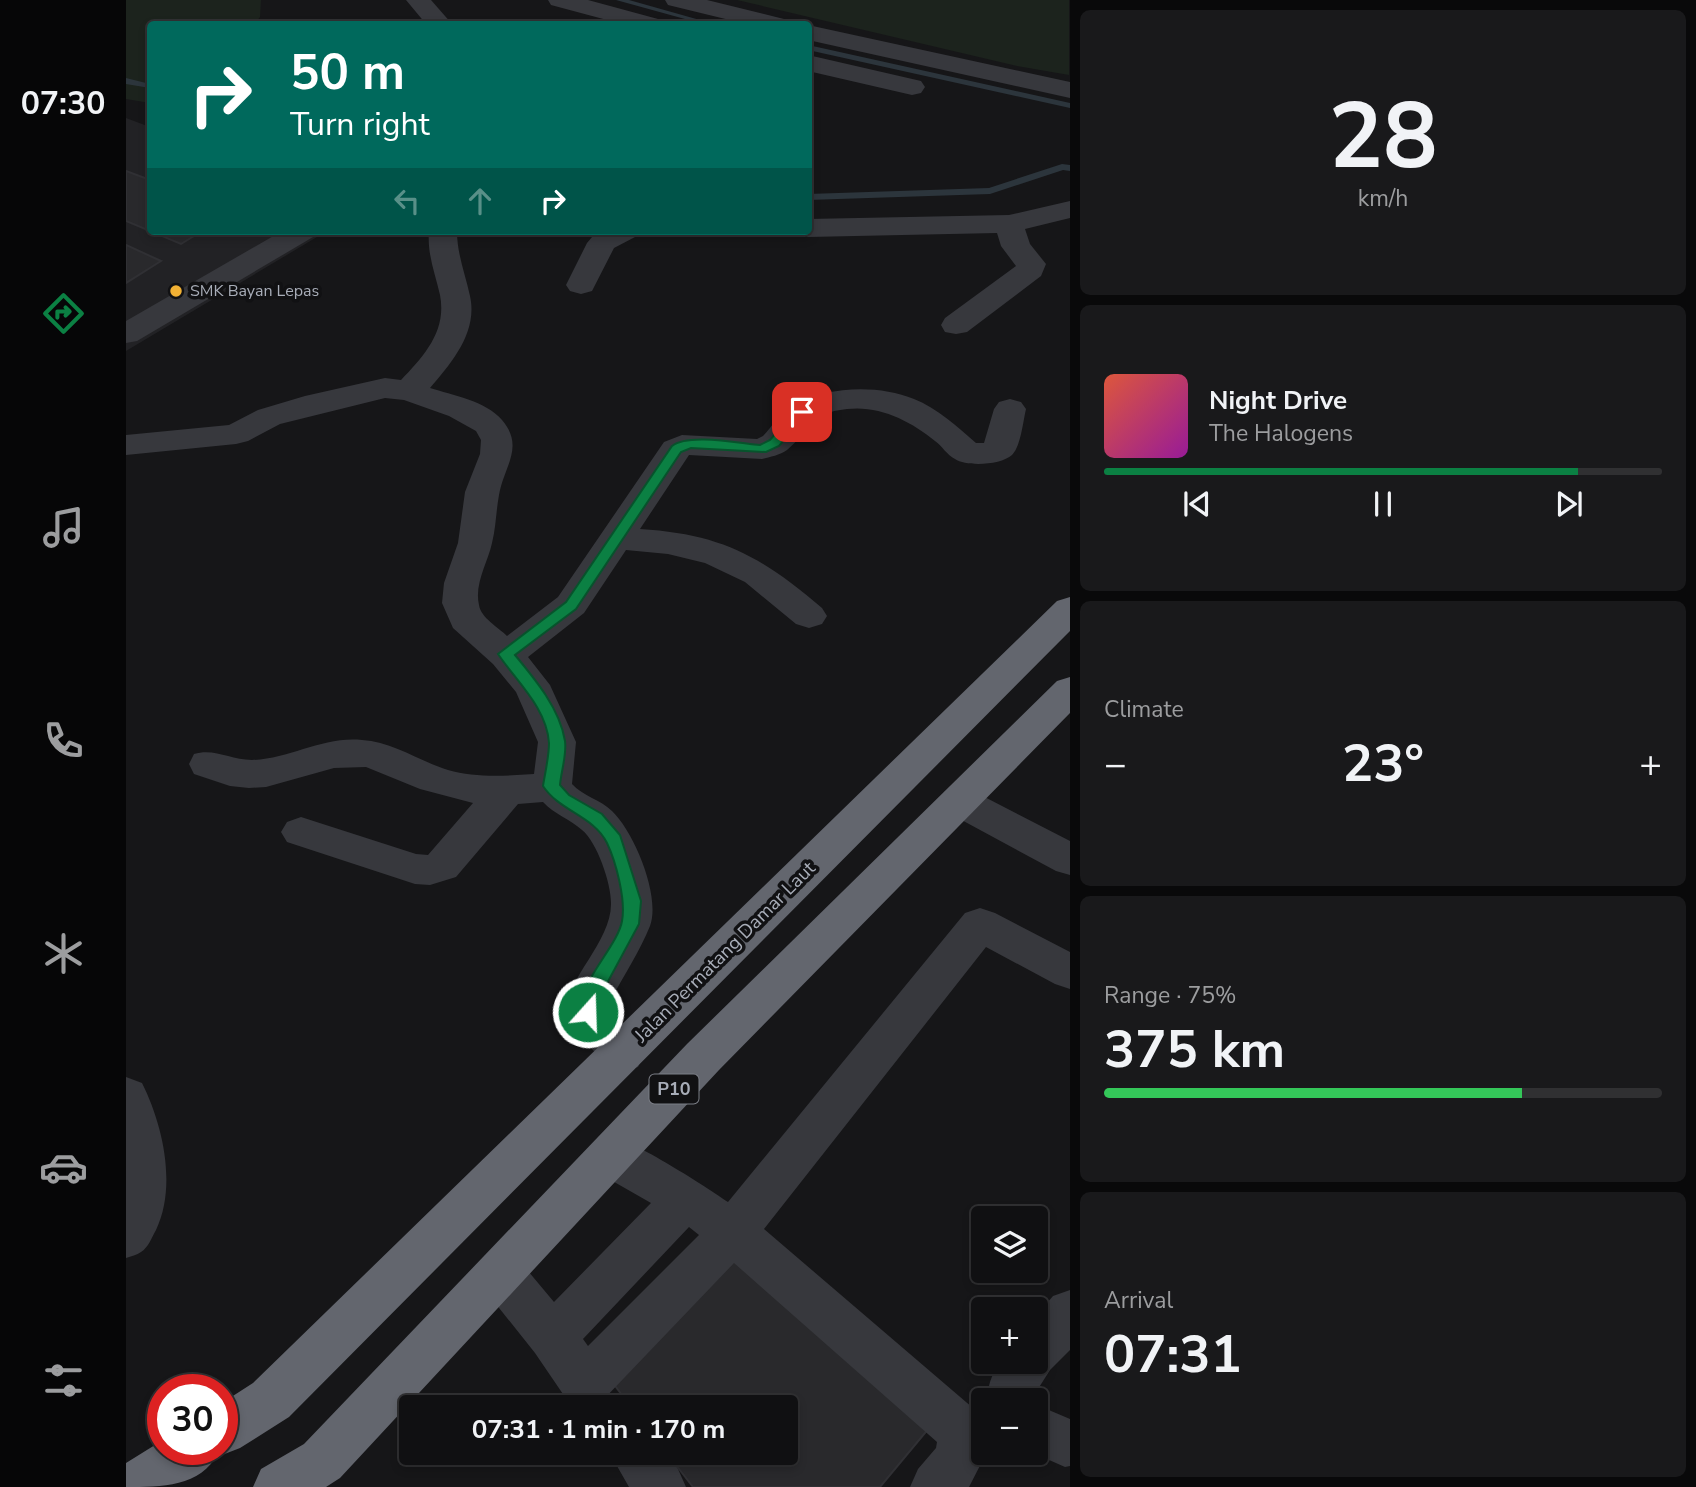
<!DOCTYPE html>
<meta charset="utf-8">
<style>
body{margin:0;font-family:"Nunito Sans",sans-serif;background:#19191b;color:#f1f3f6;height:100vh;display:flex;flex-direction:column;font-size:26px;white-space:nowrap}
*{box-sizing:border-box;margin:0}
p{font-size:23px;color:#9c9d9f}
.icon{flex:none;width:38px;height:38px;fill:none;stroke:currentColor;stroke-width:2;stroke-linecap:round;stroke-linejoin:round}
.map{position:relative;flex:1;overflow:hidden}
.side{display:flex;flex-direction:column;gap:10px;padding:10px;background:#09090a;width:626px}
.side>*{flex:none}
.top-card{position:absolute;left:21px;top:21px;width:665px;height:214px;border-radius:7px;box-shadow:0 4px 10px #0003,0 0 0 2px #303032;background:#00695c;color:#fff;overflow:hidden}
.fabs{position:absolute;left:845px;top:1206px;display:grid;gap:14px}
.fabs a{display:grid;place-items:center;width:77px;height:77px;border-radius:7px;background:#101012;box-shadow:0 4px 10px #0003,0 0 0 2px #303032;font-size:35px}
.speed{position:absolute;left:21px;top:1374px;display:flex;gap:14px;font-size:35px;font-weight:700;text-align:center}
.speed>*{display:grid;place-content:center;width:91px;height:91px;border-radius:50%;background:#101012;box-shadow:0 4px 10px #0003,0 0 0 2px #303032;line-height:1}
.speed .limit{border:10px solid #d22;background:#fff;color:#111}
.pin{position:absolute;display:grid;place-items:center;width:60px;height:60px;color:#fff;margin:-30px;border-radius:14px;box-shadow:0 4px 10px #0006}
.me{position:absolute;width:77px;margin:-38px;rotate:20deg;stroke-linejoin:round;filter:drop-shadow(0 0 5px #0008)}
.turn{display:flex;align-items:center;gap:24px;height:147px;padding:0 28px;font-size:32px}
.turn .icon{width:91px;height:91px;stroke-width:2.5}
.turn b{display:block;font-size:49px;line-height:60px}
.lanes{display:flex;align-items:center;height:66px;padding:0 28px;background:#0003;justify-content:center;gap:35px;direction:ltr}
.lanes .off{opacity:.35}
.big{font-size:52px;font-weight:700;line-height:1.1}
.side .widget{flex:1;display:flex;flex-direction:column;justify-content:center;gap:10px;min-width:0;padding:0 24px;border-radius:10px;background:#19191b}
.side .dial{align-items:center;gap:0}
.dial b{font-size:91px;line-height:1}
.song{display:flex;align-items:center;gap:21px}
.cover{width:84px;height:84px;border-radius:10px;background:linear-gradient(135deg,hsl(10 70% 55%),hsl(300 70% 35%))}
.played{height:7px;border-radius:4px;background:linear-gradient(90deg,#0b8043 85%,#303032 85%)}
.keys{display:flex;justify-content:space-around;direction:ltr}
.heat{display:flex;justify-content:space-between;align-items:center;font-size:38px;direction:ltr}
.charge{height:10px;border-radius:5px;background:linear-gradient(90deg,#34c759 75%,#303032 0)}
.trip{position:absolute;left:273px;top:1395px;width:399px;height:70px;border-radius:7px;background:#101012;box-shadow:0 4px 10px #0003,0 0 0 2px #303032;font-weight:700;line-height:70px;text-align:center}
main{display:flex;flex:1;min-height:0}
.tabs{display:flex;flex-direction:column;width:126px;justify-content:space-around;align-items:center;background:#060607;color:#9c9d9f}
.tabs .icon{width:49px;height:49px}
.tabs .on{color:#0b8043}
.tabs b{font-size:32px;color:#f1f3f6}
.map>svg:first-child{display:block}
.built{fill:#222225}
.green{fill:#1c231d}
.lines{fill:none;stroke-linecap:round;stroke-linejoin:round}
.stream{fill:#2c353c;fill-rule:evenodd}
.building{fill:#29292c;stroke:#303034;stroke-width:2}
.minor{fill:#37383d;fill-rule:evenodd}
.highway{fill:#63666e;fill-rule:evenodd}
.route{fill:#0b8043;stroke:#07532c;stroke-width:2}
.poi-dot{fill:#f2b134;stroke:#111113;stroke-width:2.5}
.labels{text-anchor:middle;dominant-baseline:central;stroke-width:7;stroke-linejoin:round;paint-order:stroke}
.far-poi-label{font-size:16px;fill:#a8adb8;stroke:#111113;text-anchor:start}
.shield{fill:#111113;stroke:#7b7e86;stroke-width:2}
.shield-label{font-size:18px;font-weight:bold;fill:#a8adb8}
.street-label{font-size:19px;fill:#a8adb8;stroke:#111113}
</style>
<main>
<nav class="tabs">
<b>07:30</b>
<svg class="icon on" aria-label="directions" viewBox="0 0 24 24"><path d="M12 3l9 9-9 9-9-9zM9 14v-3h6M13 9l2 2-2 2"/></svg>
<svg class="icon" aria-label="music" viewBox="0 0 24 24"><path d="M9 18V5l10-2v13"/><circle cx="6" cy="18" r="3"/><circle cx="16" cy="16" r="3"/></svg>
<svg class="icon" aria-label="phone" viewBox="0 0 24 24"><path d="M5 4h4l2 5-3 2q2 4 5 5l2-3 5 2v4C11 20 4 13 5 4z"/></svg>
<svg class="icon" aria-label="climate" viewBox="0 0 24 24"><path d="M12 3v18M4 7l16 10M4 17L20 7"/></svg>
<svg class="icon" aria-label="car" viewBox="0 0 24 24"><path d="M5 17H2v-5l4-1 3-4h7l3 4 3 1v5h-3M9 17h6M6 11h13"/><circle cx="7" cy="17" r="2"/><circle cx="17" cy="17" r="2"/></svg>
<svg class="icon" aria-label="filters" viewBox="0 0 24 24"><path d="M4 7h16M4 17h16"/><circle cx="9" cy="7" r="2"/><circle cx="15" cy="17" r="2"/></svg>
</nav>
<div class="map">
<svg width="944" height="1487" viewBox="0 0 944 1487">
<rect width="100%" height="100%" fill="#161618"/>
<!-- built -->
<path class="built" d="M 0,118 L 24,127 L 24,231 L 201,231 L 0,351 Z"/>
<!-- green -->
<path class="green" d="M 0,0 L 135,0 L 134,17 L 128,24 L 24,24 L 24,103 L 0,99 Z
M 611,0 L 943,0 L 943,75 L 891,66 Z"/>
<g class="lines">
<!-- stream -->
<path class="stream" d="M 490,0 L 503,0 L 588,24 L 577,24 Z
M 682,45 L 944,103 L 944,108 L 682,50 Z
M 0,78 L 24,84 L 24,88 L 0,84 Z
M 936,164 L 944,165 L 944,171 L 937,170 L 864,194 L 682,200 L 682,194 L 863,188 Z"/>
</g>
<!-- building -->
<path class="building" d="M 0,171 L 24,180 L 24,231 L 76,231 L 55,244 L 0,221 Z
M 0,245 L 35,261 L 0,283 Z
M 604,1248 L 808,1422 L 754,1487 L 567,1487 L 540,1452 L 660,1452 L 660,1407 L 505,1407 L 487,1383 Z"/>
<g class="lines">
<!-- minor -->
<path class="minor" d="M 280,0 L 305,0 L 326,24 L 300,24 Z
M 422,0 L 462,0 L 532,19 L 536,24 L 496,24 L 425,5 Z
M 539,0 L 581,0 L 658,19 L 662,24 L 620,24 L 542,5 Z
M 682,25 L 944,82 L 944,98 L 682,40 Z
M 682,55 L 795,81 L 799,87 L 795,93 L 786,95 L 682,71 Z
M 944,201 L 944,218 L 899,229 L 904,244 L 920,264 L 915,276 L 841,332 L 830,334 L 819,332 L 815,325 L 819,318 L 890,266 L 875,246 L 871,233 L 682,237 L 670,231 L 682,231 L 682,219 L 883,215 Z
M 156,231 L 191,231 L 187,237 L 11,341 L 0,343 L 0,321 Z
M 303,231 L 331,231 C 331,254 339,273 344,296 C 352,332 326,362 304,388 C 326,395 360,401 376,420 C 399,447 378,466 373,495 C 370,511 370,527 366,543 C 362,562 348,584 353,605 C 355,618 372,627 381,636 L 432,597 L 538,442 L 556,435 L 631,439 L 637,436 C 646,427 656,410 667,404 C 702,387 751,384 788,399 C 811,408 832,427 850,443 L 858,443 L 868,409 L 873,402 L 884,399 L 895,402 L 900,409 C 897,421 895,446 886,455 C 875,465 841,467 829,459 C 821,455 816,446 809,441 C 785,421 753,405 721,409 C 682,413 685,430 661,450 C 654,455 644,457 636,459 L 563,455 L 514,529 C 595,534 635,556 696,608 L 701,616 L 696,624 L 683,628 L 670,624 L 619,582 L 579,563 L 542,554 L 500,550 L 458,613 L 402,657 L 424,685 L 450,742 L 446,784 C 457,796 475,800 486,811 C 508,832 535,896 524,926 C 514,951 498,975 486,998 L 484,1008 L 512,1041 L 518,1054 L 512,1067 C 491,1074 484,1072 471,1055 C 462,1043 442,1026 440,1011 C 438,982 486,941 485,903 C 485,883 471,842 456,830 C 444,819 428,814 417,802 L 392,804 L 330,877 L 304,885 L 289,884 L 161,842 L 155,832 L 161,822 L 175,817 L 290,854 L 302,855 L 347,803 L 294,789 L 240,767 L 208,768 L 140,787 L 123,788 L 104,786 L 68,774 L 63,764 L 68,754 C 89,748 104,760 126,760 C 164,759 197,736 236,740 C 267,742 293,761 322,770 C 349,778 380,776 408,774 L 412,742 L 390,692 L 367,664 L 327,628 L 316,603 L 318,583 L 332,543 L 339,492 L 354,454 L 355,440 L 350,431 L 323,416 L 278,400 L 259,398 L 154,424 L 122,441 L 110,444 L 0,455 L 0,435 L 103,425 L 132,410 L 179,396 L 259,378 L 275,380 C 298,356 321,331 314,295 C 309,273 301,254 303,231 Z
M 477,231 L 513,231 L 509,237 L 488,248 L 466,291 L 455,294 L 444,291 L 440,285 L 461,243 L 466,237 Z
M 833,787 L 847,791 L 944,841 L 944,875 L 930,871 L 819,811 L 813,801 L 819,791 Z
M 854,908 L 869,913 L 944,952 L 944,989 L 929,984 L 860,947 L 638,1229 L 847,1408 L 858,1428 L 858,1452 L 861,1452 L 843,1487 L 784,1487 L 792,1469 L 810,1448 L 811,1442 L 608,1263 L 477,1400 L 460,1407 L 441,1400 L 409,1353 L 358,1289 L 351,1274 L 358,1259 L 375,1253 L 392,1259 L 428,1302 L 525,1203 L 469,1171 L 462,1157 L 469,1143 C 473,1142 480,1138 485,1138 C 504,1137 583,1189 602,1202 L 839,913 ZM 563,1227 L 573,1235 L 462,1346 L 457,1339 Z
M 0,1077 L 16,1083 C 37,1125 51,1186 30,1230 C 26,1237 22,1248 15,1252 C 11,1255 5,1256 0,1258 Z
M 944,1290 L 944,1350 L 924,1370 L 912,1389 L 911,1405 L 944,1419 L 944,1466 L 939,1467 L 905,1452 L 910,1452 L 910,1400 L 863,1400 C 860,1386 867,1374 873,1362 L 910,1362 L 910,1316 L 927,1296 Z
M 483,1452 L 540,1452 L 552,1469 L 560,1487 L 503,1487 Z"/>
<!-- highway -->
<path class="highway" d="M 944,597 L 944,631 L 163,1417 L 114,1448 L 96,1455 L 92,1453 C 75,1487 35,1487 0,1487 L 0,1463 L 37,1440 L 37,1449 L 96,1449 L 96,1403 L 127,1383 L 931,601 Z
M 944,677 L 944,713 L 593,1070 L 214,1478 L 200,1487 L 127,1487 L 135,1469 L 178,1444 L 561,1044 L 931,681 Z"/>
</g>
<!-- route -->
<path class="route" d="M 676,408 L 682,412 L 680,415 L 653,446 L 640,452 L 565,448 L 555,452 L 450,609 L 389,655 C 409,679 434,709 439,741 C 441,754 435,772 434,785 L 443,795 L 476,814 L 494,835 L 515,901 L 513,924 L 473,998 L 468,1017 L 462,1019 L 456,1017 C 443,993 492,947 496,921 C 500,900 490,862 481,843 C 468,816 433,811 417,786 C 419,773 423,757 423,743 C 421,708 390,681 372,654 L 440,602 L 546,446 C 562,433 612,443 634,445 L 644,440 L 671,409 Z"/>
<!-- markers -->
<circle class="poi-dot" cx="50" cy="291" r="7"/>
<g class="labels">
<!-- far-poi labels -->
<g class="far-poi-label">
<text x="64" y="291">SMK Bayan Lepas</text>
</g>
<!-- shield labels -->
<rect class="shield" x="523.5" y="1074.5" width="49" height="29" rx="5"/>
<g class="shield-label">
<text x="548" y="1089">P10</text>
</g>
<!-- street labels -->
<g class="street-label">
<text transform="translate(599 952) rotate(-45)">Jalan Permatang Damar Laut</text>
</g>
</g>
</svg>
<div class="fabs">
<a><svg class="icon" aria-label="layers" viewBox="0 0 24 24"><path d="M12 4l9 5-9 5-9-5zM3 14l9 5 9-5"/></svg></a>
<a>+</a>
<a>−</a>
</div>
<div class="speed"><div class="limit">30</div></div>
<div class="pin" style="left:676px;top:412px;background:#d93025"><svg class="icon" aria-label="arrive" viewBox="0 0 24 24"><path d="M6 21V4h12l-3 4 3 4H6"/></svg></div>
<svg class="me" style="left:462px;top:1012px" viewBox="-20 -20 40 40"><circle r="17" fill="#0b8043" stroke="#fff" stroke-width="3"/><path d="M0-11L8 9 0 5-8 9z" fill="#fff"/></svg>
<div class="trip">07:31 · 1 min · 170 m</div>
<div class="top-card">
<div class="turn"><svg class="icon" aria-label="right" viewBox="0 0 24 24"><path d="M7 20v-9h11M14 6l5 5-5 5"/></svg><div><b>50 m</b>Turn right</div></div>
<div class="lanes"><svg class="icon off" aria-label="left" viewBox="0 0 24 24"><path d="M17 20v-9H6M10 6l-5 5 5 5"/></svg><svg class="icon off" aria-label="ahead" viewBox="0 0 24 24"><path d="M12 20V5M6 11l6-6 6 6"/></svg><svg class="icon" aria-label="right" viewBox="0 0 24 24"><path d="M7 20v-9h11M14 6l5 5-5 5"/></svg></div>
</div>
</div>
<section class="side">
<div class="widget dial"><b>28</b><p>km/h</p></div>
<div class="widget">
<div class="song"><i class="cover"></i><div><b>Night Drive</b><p>The Halogens</p></div></div>
<div class="played"></div>
<div class="keys"><svg class="icon" aria-label="previous" viewBox="0 0 24 24"><path d="M18 5L8 12l10 7zM5 5v14"/></svg><svg class="icon" aria-label="pause" viewBox="0 0 24 24"><path d="M8 5v14M16 5v14"/></svg><svg class="icon" aria-label="next" viewBox="0 0 24 24"><path d="M6 5l10 7-10 7zM19 5v14"/></svg></div>
</div>
<div class="widget"><p>Climate</p>
<div class="heat"><a>−</a><b class="big">23°</b><a>+</a></div>
</div>
<div class="widget"><p>Range · 75%</p><b class="big">375 km</b><div class="charge"></div></div>
<div class="widget"><p>Arrival</p><b class="big">07:31</b></div>
</section>
</main>
